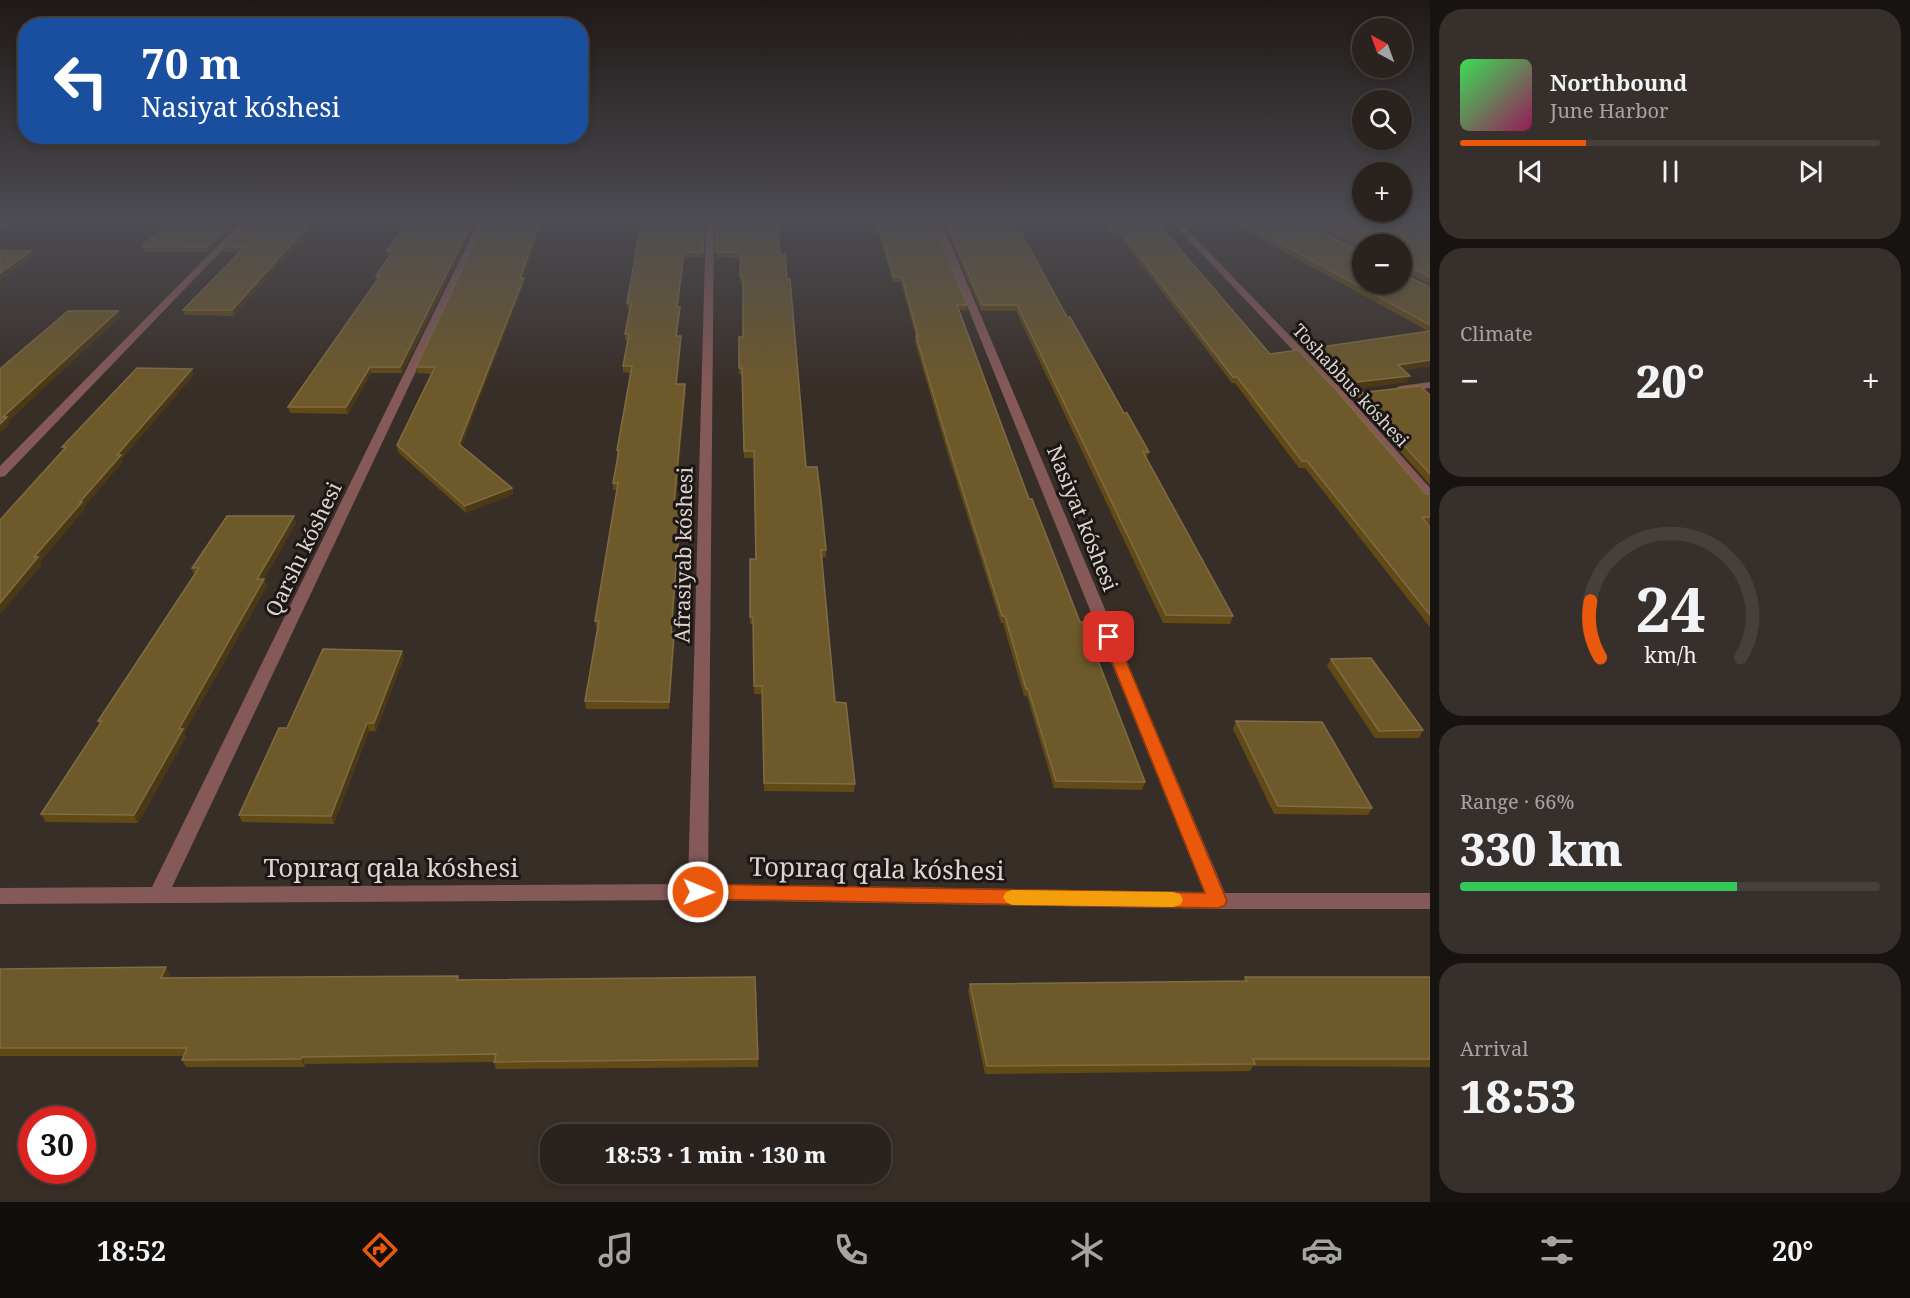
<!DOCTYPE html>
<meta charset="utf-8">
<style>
body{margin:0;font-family:"Noto Serif",serif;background:#362f2b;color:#f1f3f6;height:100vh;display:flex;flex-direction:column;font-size:22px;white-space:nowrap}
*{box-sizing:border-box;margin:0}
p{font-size:20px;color:#a5a4a4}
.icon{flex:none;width:33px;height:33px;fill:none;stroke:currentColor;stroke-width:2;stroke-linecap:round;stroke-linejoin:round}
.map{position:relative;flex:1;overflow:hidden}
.sheet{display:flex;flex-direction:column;gap:9px;padding:9px;background:#171310;width:480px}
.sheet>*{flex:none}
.guide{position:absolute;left:18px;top:18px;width:570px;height:126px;border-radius:24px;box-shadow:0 3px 9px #0003,0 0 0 2px #463f3c;background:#1a4fa0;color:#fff;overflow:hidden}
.needle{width:39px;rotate:319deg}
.controls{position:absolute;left:1352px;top:18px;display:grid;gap:12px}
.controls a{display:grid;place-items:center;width:60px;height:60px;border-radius:50%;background:#2a221e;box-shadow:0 3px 9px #0003,0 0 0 2px #463f3c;font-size:30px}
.speed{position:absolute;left:18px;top:1106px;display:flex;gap:12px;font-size:30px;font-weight:700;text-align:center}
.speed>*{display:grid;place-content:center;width:78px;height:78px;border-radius:50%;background:#2a221e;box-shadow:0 3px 9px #0003,0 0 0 2px #463f3c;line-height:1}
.speed .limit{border:9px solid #d22;background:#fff;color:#111}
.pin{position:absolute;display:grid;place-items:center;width:51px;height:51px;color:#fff;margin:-26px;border-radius:12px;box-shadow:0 3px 9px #0006}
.me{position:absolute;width:66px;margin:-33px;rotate:91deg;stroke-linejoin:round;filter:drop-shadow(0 0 4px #0008)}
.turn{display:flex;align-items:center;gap:21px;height:126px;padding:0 24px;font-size:27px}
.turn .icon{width:78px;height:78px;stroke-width:2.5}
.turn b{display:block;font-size:42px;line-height:51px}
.big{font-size:45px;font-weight:800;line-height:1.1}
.sheet .widget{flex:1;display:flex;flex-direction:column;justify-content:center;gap:9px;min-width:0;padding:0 21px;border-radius:24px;background:#362f2b}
.sheet .dial{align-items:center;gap:0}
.dial svg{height:156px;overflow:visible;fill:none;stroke:#463f3c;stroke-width:7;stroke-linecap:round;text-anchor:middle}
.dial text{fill:#f1f3f6;stroke:none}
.song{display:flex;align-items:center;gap:18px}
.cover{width:72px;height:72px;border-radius:9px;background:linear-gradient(135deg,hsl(130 70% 55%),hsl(330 70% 35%))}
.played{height:6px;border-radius:3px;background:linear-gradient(90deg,#ea580c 30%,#463f3c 30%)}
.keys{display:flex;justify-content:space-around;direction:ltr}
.heat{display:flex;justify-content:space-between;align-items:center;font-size:33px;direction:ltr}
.charge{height:9px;border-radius:4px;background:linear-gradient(90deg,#34c759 66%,#463f3c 0)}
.trip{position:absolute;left:540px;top:1124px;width:351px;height:60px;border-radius:24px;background:#2a221e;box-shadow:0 3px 9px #0003,0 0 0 2px #463f3c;font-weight:800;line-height:60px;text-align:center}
.dock{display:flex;height:96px;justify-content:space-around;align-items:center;background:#110e0c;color:#a5a4a4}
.dock .icon{width:42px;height:42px}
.dock .active{color:#ea580c}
.dock b{font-size:27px;color:#f1f3f6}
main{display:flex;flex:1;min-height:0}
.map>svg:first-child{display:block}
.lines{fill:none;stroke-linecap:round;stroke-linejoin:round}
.minor{fill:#865959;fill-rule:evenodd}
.wall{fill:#614a16}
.shaded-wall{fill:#4b3915}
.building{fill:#6e592a;stroke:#7f6c44;stroke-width:1.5}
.route{fill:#ea580c;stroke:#983908;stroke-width:1.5}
.slow{fill:#f59e0b}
.labels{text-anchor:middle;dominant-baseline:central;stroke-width:6;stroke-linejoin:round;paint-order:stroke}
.far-street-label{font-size:18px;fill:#dbd4d1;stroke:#1c1715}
.street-label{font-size:21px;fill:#dbd4d1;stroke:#1c1715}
.near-street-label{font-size:26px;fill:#dbd4d1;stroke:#1c1715}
</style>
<main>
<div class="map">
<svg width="1430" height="1202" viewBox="0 0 1430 1202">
<rect width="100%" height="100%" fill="#382e28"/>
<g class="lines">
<!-- minor -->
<path class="minor" d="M 8,219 L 17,219 L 0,231 L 0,224 Z
M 244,219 L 252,219 L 5,476 L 0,477 L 0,466 Z
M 480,219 L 488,219 L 172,887 L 688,884 L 706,219 L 714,219 L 708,884 L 1204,892 L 932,219 L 940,219 L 1225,893 L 1430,893 L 1430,909 L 1218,909 L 698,900 L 0,904 L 0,888 L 152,887 Z
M 1169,219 L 1177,219 L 1346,394 L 1430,488 L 1430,500 L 1425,499 L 1338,398 Z
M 1430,382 L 1430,388 L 1400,392 L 1394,389 L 1400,386 Z"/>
</g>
<!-- wall -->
<path class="wall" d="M 241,219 L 208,252 L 144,252 L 142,246 Z
M 249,219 L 234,316 L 185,315 L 183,310 L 239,252 L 223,252 L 222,247 Z
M 410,219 L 402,373 L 371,373 L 348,414 L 290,413 L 288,407 L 377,280 L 376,276 L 389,256 L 388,256 L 387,251 Z
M 544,219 L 523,278 L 524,283 L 461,446 L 512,488 L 513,494 L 466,513 L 398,452 L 397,445 L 432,374 L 417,373 L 416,367 Z
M 704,219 L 703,257 L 684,257 L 678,307 L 680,313 L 677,336 L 681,342 L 677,384 L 685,384 L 686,391 L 675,503 L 681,510 L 672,632 L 675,640 L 669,709 L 586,709 L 585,701 L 597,628 L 596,628 L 595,621 L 617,490 L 613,490 L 613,483 L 618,457 L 617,457 L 617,450 L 631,373 L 623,372 L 623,366 L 628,340 L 625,340 L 625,334 L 630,308 L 627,308 L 627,303 Z
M 716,219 L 780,254 L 806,467 L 826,550 L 826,557 L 821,557 L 835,702 L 855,784 L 854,792 L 764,791 L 762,694 L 754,694 L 753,625 L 750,624 L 750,559 L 755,559 L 754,458 L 744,458 L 742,374 L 739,374 L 739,337 L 743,337 L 743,282 L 740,282 L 740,258 L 716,257 Z
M 871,219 L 933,219 L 967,305 L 967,311 L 959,310 L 1029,499 L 1080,622 L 1145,782 L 1142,790 L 1054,788 L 1027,696 L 1024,696 L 1003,623 L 1001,623 L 947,451 L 915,342 L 916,337 L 901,282 L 893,282 L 878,233 L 875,233 Z
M 942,219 L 1005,219 L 1067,317 L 1124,413 L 1149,452 L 1146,458 L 1233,616 L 1230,624 L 1163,623 L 1016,311 L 981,311 Z
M 1099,219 L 1154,219 L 1270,354 L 1426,494 L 1430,494 L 1430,524 L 1428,524 L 1430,527 L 1430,627 L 1305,468 L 1299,468 L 1235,383 L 1232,383 L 1121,238 L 1114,238 Z
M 1225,219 L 1293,219 L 1362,284 L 1430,287 L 1430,366 L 1403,370 L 1407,382 L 1346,390 L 1311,354 L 1314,348 L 1428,331 Z
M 1301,219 L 1430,219 L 1430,284 L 1401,270 L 1401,244 L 1362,244 L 1362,249 Z
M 1357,393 L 1430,395 L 1430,485 L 1355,400 Z
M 296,523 L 264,579 L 267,586 L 184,733 L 186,737 L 138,823 L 46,822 L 41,814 L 100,725 L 98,721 L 194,575 L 192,568 Z
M 402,651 L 404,658 L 376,731 L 369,731 L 334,824 L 242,822 L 239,815 L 287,728 Z
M 1331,659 L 1423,730 L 1419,738 L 1375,738 L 1327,666 Z
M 1236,721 L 1372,808 L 1368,815 L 1274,814 L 1233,729 Z
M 0,969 L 170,975 L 169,978 L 458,976 L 459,980 L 758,1059 L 758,1067 L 496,1069 L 494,1062 L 305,1064 L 305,1067 L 186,1067 L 182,1060 L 184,1056 L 0,1056 Z
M 1245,977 L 1430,977 L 1430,1067 L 1253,1066 L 1250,1071 L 985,1074 L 968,991 L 970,984 L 1243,981 Z"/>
<!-- shaded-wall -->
<path class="shaded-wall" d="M 235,219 L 241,219 L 208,252 L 207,247 Z
M 314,219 L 320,219 L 234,316 L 232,310 Z
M 474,219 L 478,219 L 402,373 L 400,367 Z
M 541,219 L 544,219 L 521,283 L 520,278 Z
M 31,251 L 33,256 L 1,280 L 2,281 L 0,282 L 0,273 Z
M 684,252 L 684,257 L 677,313 L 677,307 Z
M 524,278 L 524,283 L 460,451 L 459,444 Z
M 118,311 L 120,317 L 9,421 L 10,424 L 0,433 L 0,424 L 3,417 Z
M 681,336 L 681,342 L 676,391 L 676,384 Z
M 1430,360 L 1430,366 L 1395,371 L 1398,365 Z
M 370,367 L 371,373 L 348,414 L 346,407 Z
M 192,369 L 194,375 L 122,459 L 123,462 L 84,507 L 85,509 L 40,562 L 42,565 L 0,615 L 0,603 L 34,557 L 117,455 Z
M 1410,376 L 1407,382 L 1346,390 L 1348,383 Z
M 685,384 L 686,391 L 675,510 L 674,503 Z
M 512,488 L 513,494 L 466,513 L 465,506 Z
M 681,503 L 681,510 L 671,640 L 671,632 Z
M 294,516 L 296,523 L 260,586 L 257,579 Z
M 264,579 L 267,586 L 184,733 L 186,737 L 138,823 L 134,815 L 179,729 Z
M 674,632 L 675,640 L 669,709 L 669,702 Z
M 402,651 L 404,658 L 376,731 L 374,723 Z
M 367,723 L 369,731 L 334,824 L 331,816 Z
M 166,967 L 170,975 L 165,986 L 161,978 Z
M 302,1057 L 305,1064 L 305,1067 L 301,1059 Z"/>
<!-- building -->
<path class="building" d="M 173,219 L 235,219 L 207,247 L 142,246 Z
M 249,219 L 314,219 L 232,310 L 183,310 L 245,247 L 222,247 Z
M 410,219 L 474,219 L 400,367 L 370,367 L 346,407 L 288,407 L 380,276 L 376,276 L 393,251 L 387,251 Z
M 486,219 L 541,219 L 520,278 L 524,278 L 459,444 L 512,488 L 465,506 L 397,445 L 435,367 L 416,367 Z
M 642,219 L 704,219 L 703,252 L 684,252 L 677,307 L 680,307 L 676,336 L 681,336 L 676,384 L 685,384 L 674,503 L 681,503 L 671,632 L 674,632 L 669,702 L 585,701 L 599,621 L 595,621 L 618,483 L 613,483 L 619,450 L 617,450 L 632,366 L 623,366 L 629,334 L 625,334 L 631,303 L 627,303 Z
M 716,219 L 777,219 L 780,254 L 785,254 L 787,279 L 790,279 L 806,467 L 817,467 L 821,500 L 826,550 L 821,550 L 835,702 L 846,703 L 855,784 L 764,783 L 762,686 L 754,686 L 753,617 L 750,617 L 750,559 L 756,559 L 754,451 L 744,451 L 742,368 L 739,368 L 739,337 L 743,337 L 743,276 L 740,276 L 741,252 L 716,252 Z
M 873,219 L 933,219 L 967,305 L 957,305 L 1029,499 L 1032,499 L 1080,622 L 1083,622 L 1145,782 L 1056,781 L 1028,689 L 1026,689 L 1005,616 L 1002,616 L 948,444 L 916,336 L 918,336 L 902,277 L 894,277 L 879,228 L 875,228 Z
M 945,219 L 1005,219 L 1013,231 L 1020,231 L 1067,317 L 1070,317 L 1124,413 L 1127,413 L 1149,452 L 1143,452 L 1233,616 L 1166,615 L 1017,305 L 982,305 Z
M 1104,219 L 1154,219 L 1270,354 L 1298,350 L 1339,393 L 1426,494 L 1430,494 L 1430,517 L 1422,517 L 1430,527 L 1430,615 L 1307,461 L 1302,461 L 1237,377 L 1233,377 L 1122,233 L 1115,233 Z
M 1236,219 L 1293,219 L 1362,252 L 1362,284 L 1401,284 L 1401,273 L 1430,287 L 1430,325 Z
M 1313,219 L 1430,219 L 1430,277 L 1404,264 L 1401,265 L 1401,273 L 1401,244 L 1365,244 Z
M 0,251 L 31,251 L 0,273 Z
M 68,311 L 118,311 L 3,417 L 7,417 L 0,424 L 0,369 Z
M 1430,331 L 1430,360 L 1398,365 L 1410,376 L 1348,383 L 1314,348 Z
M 137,368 L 192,369 L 117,455 L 121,455 L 80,502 L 82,502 L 34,557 L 38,557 L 0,603 L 0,520 L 66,447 L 62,447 Z
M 1420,386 L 1430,395 L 1430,474 L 1357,393 Z
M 227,516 L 294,516 L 257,579 L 264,579 L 179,729 L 183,729 L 134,815 L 41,814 L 102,721 L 98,721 L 199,568 L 192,568 Z
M 323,649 L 402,651 L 374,723 L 367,723 L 331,816 L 239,815 L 279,728 L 287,728 Z
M 1371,658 L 1423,730 L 1379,731 L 1331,659 Z
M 1236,721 L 1322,722 L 1372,808 L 1278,806 Z
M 166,967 L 161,978 L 458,976 L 457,980 L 755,977 L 758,1059 L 494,1062 L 496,1054 L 302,1057 L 301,1059 L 182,1060 L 187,1048 L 0,1048 L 0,969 Z
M 1245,977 L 1430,977 L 1430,1059 L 1253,1059 L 1255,1064 L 987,1066 L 970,984 L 1247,981 Z"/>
<!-- sky -->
<linearGradient id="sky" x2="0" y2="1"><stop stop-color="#1f1916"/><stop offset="0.57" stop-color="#4d4c53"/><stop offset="1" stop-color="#4d4c53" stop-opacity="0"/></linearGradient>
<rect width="1430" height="387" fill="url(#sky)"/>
<!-- route -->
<path class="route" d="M 1109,632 L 1116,637 L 1227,901 L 1224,906 L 1218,908 L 698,899 L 692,897 L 689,892 L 692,886 L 698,884 L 1205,893 L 1102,637 Z"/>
<!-- slow -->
<path class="slow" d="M 1012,890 L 1173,892 L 1180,894 L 1183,900 L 1180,905 L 1173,907 L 1012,905 L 1006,902 L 1003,897 L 1006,892 Z"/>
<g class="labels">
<!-- far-street labels -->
<g class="far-street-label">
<text transform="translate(1351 385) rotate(47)">Toshabbus kóshesi</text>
</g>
<!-- street labels -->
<g class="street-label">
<text transform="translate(1083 518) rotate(68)">Nasiyat kóshesi</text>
<text transform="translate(303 549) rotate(-64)">Qarshı kóshesi</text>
<text transform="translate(683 555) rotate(-89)">Afrasiyab kóshesi</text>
</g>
<!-- near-street labels -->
<g class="near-street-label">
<text x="391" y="867">Topıraq qala kóshesi</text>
<text transform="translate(877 868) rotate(1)">Topıraq qala kóshesi</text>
</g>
</g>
</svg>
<div class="controls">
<a><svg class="needle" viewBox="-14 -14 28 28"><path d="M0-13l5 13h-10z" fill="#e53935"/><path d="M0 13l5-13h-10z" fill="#a5a4a4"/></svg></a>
<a><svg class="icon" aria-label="search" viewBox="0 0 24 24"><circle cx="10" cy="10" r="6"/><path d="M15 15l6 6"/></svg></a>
<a>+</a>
<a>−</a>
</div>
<div class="speed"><div class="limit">30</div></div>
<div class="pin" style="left:1109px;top:637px;background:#d93025"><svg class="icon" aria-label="arrive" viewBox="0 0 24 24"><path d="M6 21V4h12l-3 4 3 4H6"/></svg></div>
<svg class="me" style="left:698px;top:892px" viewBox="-20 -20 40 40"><circle r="17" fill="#ea580c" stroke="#fff" stroke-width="3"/><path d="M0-11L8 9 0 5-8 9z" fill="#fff"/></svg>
<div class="trip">18:53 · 1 min · 130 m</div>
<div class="guide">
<div class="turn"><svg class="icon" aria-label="left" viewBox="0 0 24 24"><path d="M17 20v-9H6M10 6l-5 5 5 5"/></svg><div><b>70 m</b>Nasiyat kóshesi</div></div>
</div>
</div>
<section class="sheet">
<div class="widget">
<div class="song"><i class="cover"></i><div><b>Northbound</b><p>June Harbor</p></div></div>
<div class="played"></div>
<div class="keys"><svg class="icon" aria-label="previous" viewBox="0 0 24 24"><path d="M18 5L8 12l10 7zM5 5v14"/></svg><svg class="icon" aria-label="pause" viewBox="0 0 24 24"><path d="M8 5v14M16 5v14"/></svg><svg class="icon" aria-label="next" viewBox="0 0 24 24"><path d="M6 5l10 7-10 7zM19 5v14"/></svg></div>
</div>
<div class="widget"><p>Climate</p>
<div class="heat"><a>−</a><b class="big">20°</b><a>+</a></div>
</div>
<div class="widget dial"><svg viewBox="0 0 100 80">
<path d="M14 69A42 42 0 1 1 86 69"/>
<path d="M14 69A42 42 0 0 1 9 40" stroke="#ea580c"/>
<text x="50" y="56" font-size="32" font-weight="700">24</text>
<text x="50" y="72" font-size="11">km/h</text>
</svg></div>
<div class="widget"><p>Range · 66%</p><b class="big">330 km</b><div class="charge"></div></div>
<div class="widget"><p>Arrival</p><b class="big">18:53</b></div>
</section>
</main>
<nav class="dock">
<b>18:52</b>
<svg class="icon active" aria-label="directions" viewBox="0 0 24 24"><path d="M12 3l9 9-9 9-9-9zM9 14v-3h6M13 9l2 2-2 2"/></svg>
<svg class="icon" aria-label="music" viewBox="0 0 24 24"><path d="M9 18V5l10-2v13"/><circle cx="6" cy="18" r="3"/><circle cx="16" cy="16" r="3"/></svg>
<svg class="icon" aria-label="phone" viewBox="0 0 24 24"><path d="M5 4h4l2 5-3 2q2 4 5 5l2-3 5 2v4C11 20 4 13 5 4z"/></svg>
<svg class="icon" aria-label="climate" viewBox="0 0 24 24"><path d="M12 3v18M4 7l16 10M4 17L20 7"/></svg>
<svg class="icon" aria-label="car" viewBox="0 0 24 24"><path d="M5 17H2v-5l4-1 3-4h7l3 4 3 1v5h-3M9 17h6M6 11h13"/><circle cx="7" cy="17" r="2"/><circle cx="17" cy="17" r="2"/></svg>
<svg class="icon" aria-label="filters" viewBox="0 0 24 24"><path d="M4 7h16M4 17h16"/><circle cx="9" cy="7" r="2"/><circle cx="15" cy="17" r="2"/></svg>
<b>20°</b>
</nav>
